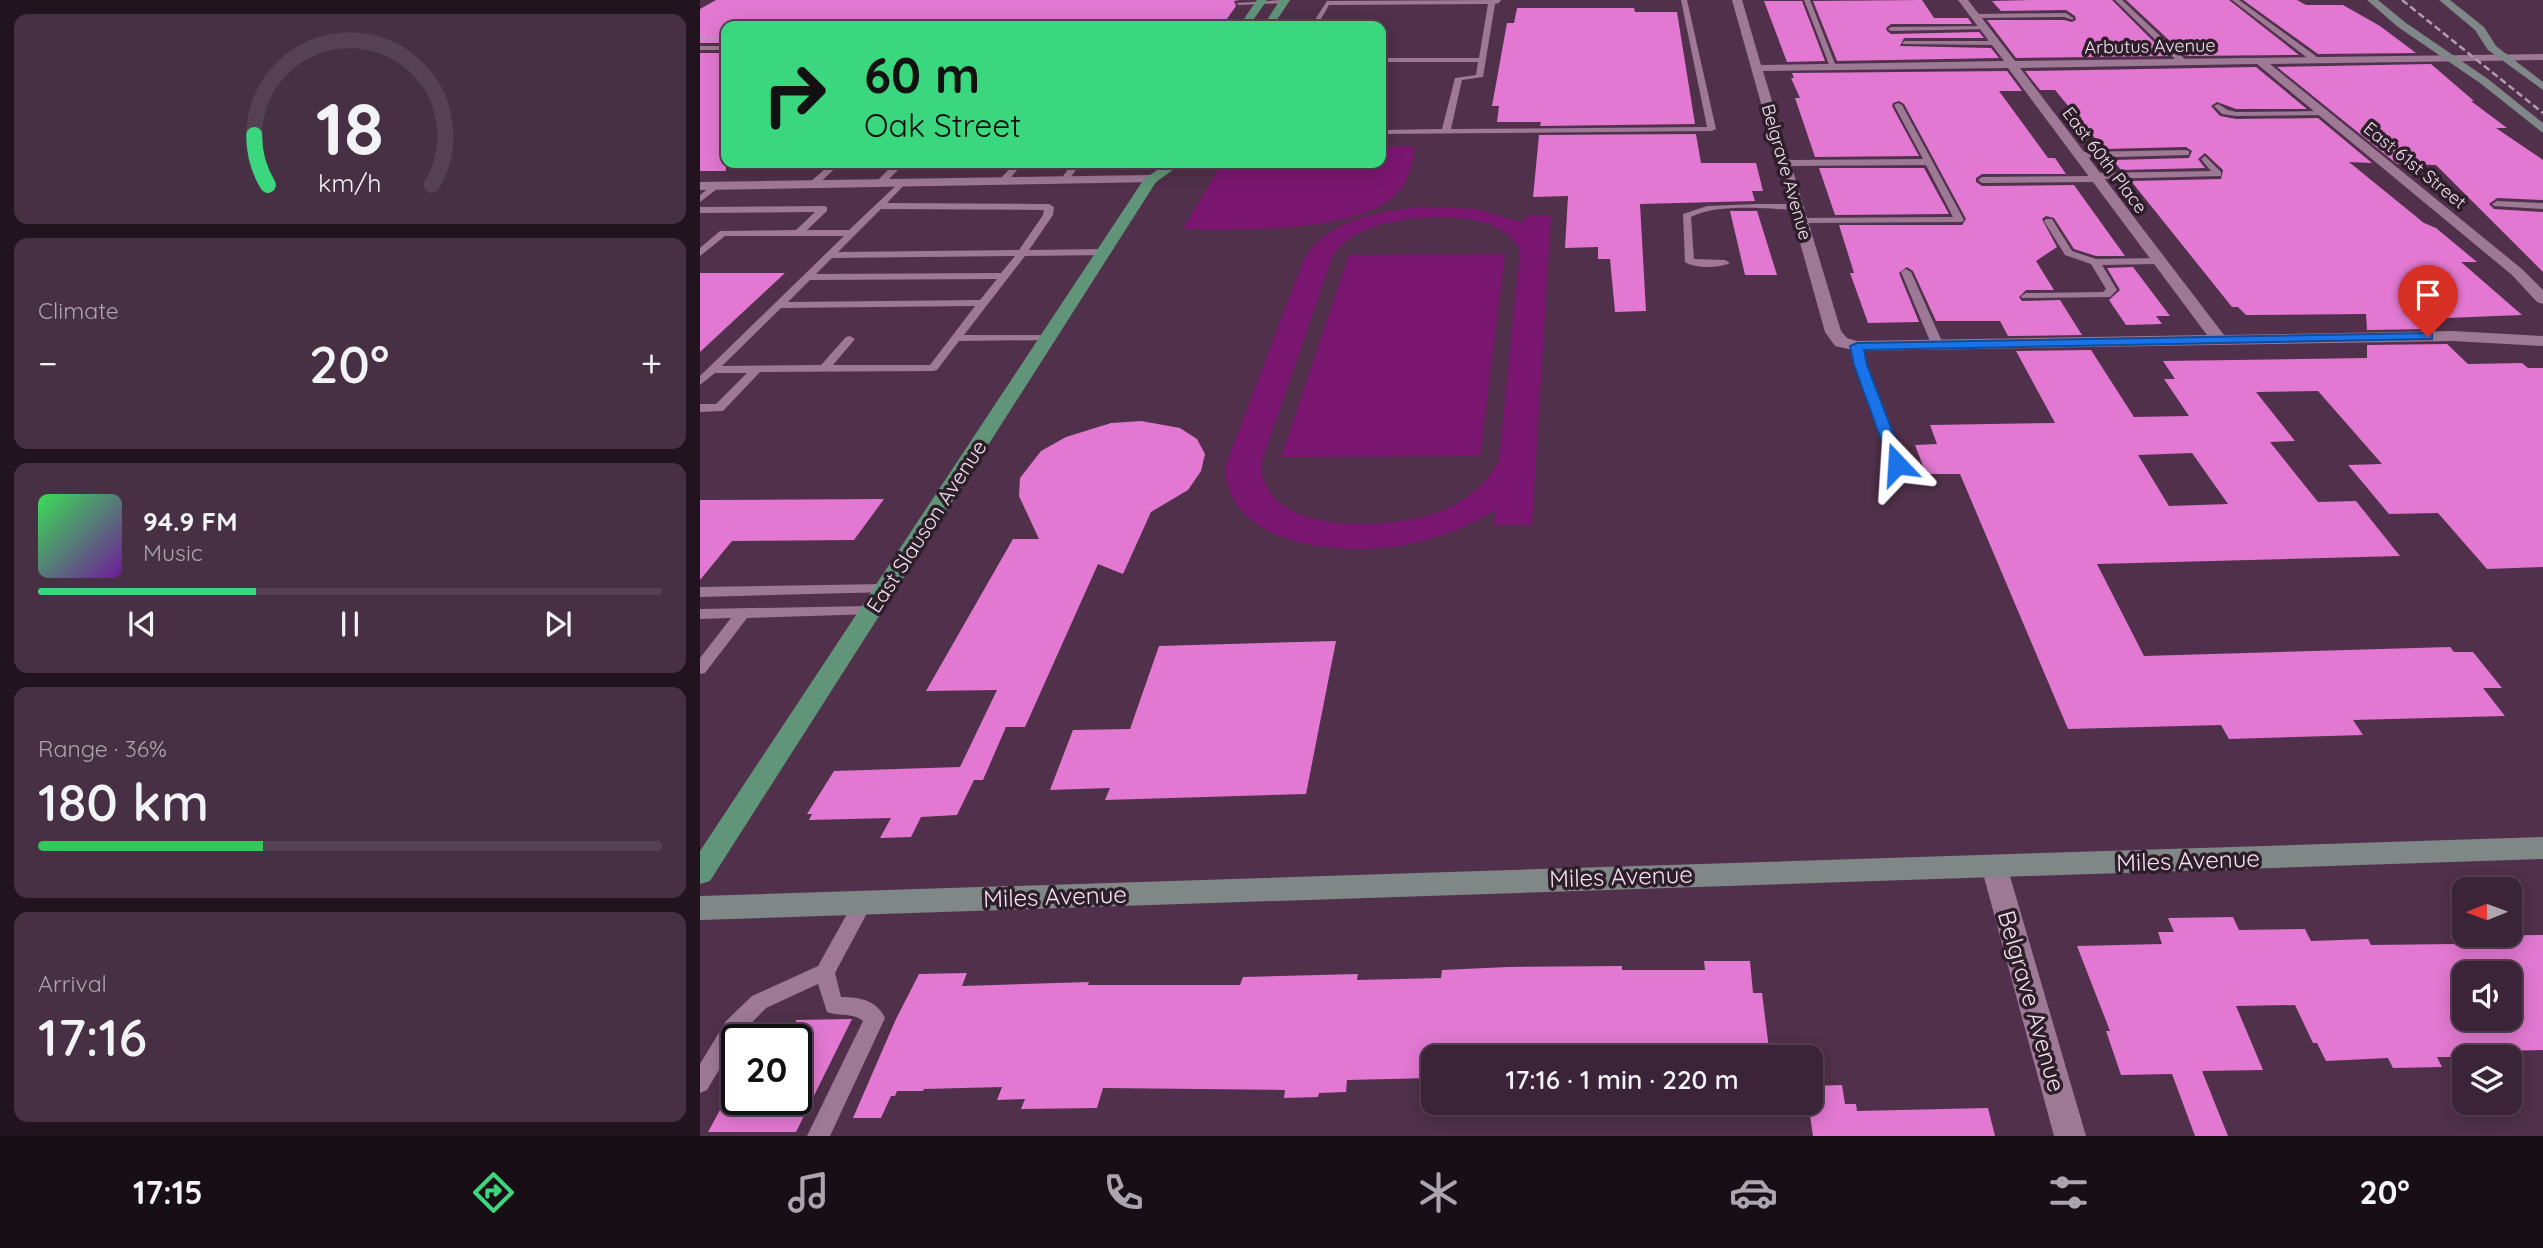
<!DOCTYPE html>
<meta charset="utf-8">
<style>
body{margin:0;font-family:Quicksand,sans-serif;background:#473043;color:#f1f3f6;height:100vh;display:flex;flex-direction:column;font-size:26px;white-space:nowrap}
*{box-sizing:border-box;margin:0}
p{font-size:23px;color:#aca4ae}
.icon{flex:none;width:38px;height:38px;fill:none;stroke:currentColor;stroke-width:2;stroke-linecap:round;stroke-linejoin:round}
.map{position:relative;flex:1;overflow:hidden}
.details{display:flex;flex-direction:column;gap:14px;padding:14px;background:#21141f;width:700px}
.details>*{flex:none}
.guide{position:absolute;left:21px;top:21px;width:665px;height:147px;border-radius:14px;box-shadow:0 4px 18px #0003,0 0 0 2px #554153;background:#3bd77e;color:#111;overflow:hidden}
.needle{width:46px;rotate:269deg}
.tools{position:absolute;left:1752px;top:877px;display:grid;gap:14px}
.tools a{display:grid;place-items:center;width:70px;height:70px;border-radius:14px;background:#3c2438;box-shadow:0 4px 18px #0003,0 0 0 2px #554153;font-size:35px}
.speed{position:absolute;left:21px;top:1024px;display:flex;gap:14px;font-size:35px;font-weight:700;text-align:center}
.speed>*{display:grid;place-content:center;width:91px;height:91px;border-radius:50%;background:#3c2438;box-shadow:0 4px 18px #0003,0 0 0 2px #554153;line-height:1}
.speed .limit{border:4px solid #111;border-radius:10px;background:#fff;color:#111}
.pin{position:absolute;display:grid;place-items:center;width:60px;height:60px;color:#fff;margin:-72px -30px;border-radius:50% 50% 50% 0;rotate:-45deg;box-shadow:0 0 7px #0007}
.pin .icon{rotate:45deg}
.me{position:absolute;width:77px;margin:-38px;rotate:340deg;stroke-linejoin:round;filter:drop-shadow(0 0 5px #0008)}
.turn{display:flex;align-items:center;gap:24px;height:147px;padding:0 28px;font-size:32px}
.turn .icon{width:91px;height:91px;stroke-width:2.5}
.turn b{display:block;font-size:49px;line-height:60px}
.big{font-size:52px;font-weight:600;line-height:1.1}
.details .widget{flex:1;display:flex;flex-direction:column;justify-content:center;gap:10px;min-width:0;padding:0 24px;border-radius:14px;background:#473043}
.details .dial{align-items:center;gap:0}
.dial svg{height:182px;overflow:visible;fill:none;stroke:#554153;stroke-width:7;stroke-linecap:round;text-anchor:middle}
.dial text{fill:#f1f3f6;stroke:none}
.song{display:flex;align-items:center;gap:21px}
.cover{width:84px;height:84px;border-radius:10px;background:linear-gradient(135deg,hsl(130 70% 55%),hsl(280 70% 35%))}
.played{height:7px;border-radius:4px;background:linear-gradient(90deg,#3bd77e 35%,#554153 35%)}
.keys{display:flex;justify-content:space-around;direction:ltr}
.heat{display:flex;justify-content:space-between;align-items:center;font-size:38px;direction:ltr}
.charge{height:10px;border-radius:5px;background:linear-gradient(90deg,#34c759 36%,#554153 0)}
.trip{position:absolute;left:721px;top:1045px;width:402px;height:70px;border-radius:14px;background:#3c2438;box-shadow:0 4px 18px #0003,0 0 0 2px #554153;font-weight:600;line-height:70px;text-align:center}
.tabs{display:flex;height:112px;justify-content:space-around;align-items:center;background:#180e16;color:#aca4ae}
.tabs .icon{width:49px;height:49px}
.tabs .selected{color:#3bd77e}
.tabs b{font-size:32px;color:#f1f3f6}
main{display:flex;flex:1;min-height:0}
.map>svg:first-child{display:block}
.green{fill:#7b1670;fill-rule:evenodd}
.building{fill:#e278d1;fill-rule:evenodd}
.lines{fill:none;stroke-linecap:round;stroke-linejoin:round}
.lane{fill:#9d7996;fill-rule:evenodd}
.street{fill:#9d7996;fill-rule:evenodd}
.secondary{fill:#7f8787;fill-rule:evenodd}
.primary{fill:#609579;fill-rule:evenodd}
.rail{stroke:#b49cb0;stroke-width:2.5;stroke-dasharray:7 3.5;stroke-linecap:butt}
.route{fill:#1a73e8;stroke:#114b97;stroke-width:2}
.labels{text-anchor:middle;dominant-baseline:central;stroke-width:7;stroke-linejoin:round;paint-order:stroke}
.far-street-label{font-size:18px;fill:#f4e0f0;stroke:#2d1e2a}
.street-label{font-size:21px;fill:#f4e0f0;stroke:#2d1e2a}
.near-street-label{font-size:24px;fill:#f4e0f0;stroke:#2d1e2a}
</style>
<main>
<section class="details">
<div class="widget dial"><svg viewBox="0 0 100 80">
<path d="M14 69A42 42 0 1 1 86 69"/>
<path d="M14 69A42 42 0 0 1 8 47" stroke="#3bd77e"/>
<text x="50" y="56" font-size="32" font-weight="700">18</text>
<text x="50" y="72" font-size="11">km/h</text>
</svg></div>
<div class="widget"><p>Climate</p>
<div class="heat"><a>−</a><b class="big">20°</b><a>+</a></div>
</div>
<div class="widget">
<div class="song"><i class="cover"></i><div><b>94.9 FM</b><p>Music</p></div></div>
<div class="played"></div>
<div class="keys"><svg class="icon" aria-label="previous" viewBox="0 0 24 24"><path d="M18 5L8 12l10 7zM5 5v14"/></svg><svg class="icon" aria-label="pause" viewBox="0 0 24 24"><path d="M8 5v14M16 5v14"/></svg><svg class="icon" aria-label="next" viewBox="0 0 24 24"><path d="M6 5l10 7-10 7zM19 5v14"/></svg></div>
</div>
<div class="widget"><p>Range · 36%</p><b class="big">180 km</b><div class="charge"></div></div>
<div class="widget"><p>Arrival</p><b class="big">17:16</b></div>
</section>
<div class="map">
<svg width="1843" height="1136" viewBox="0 0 1843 1136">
<rect width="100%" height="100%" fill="#50304a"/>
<!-- green -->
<path class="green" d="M 714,146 C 714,165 708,185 692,198 C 650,233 536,230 483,229 L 522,163 L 681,163 L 681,147 Z
M 718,207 L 776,209 L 824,223 L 825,216 L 851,216 L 832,525 L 794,525 L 795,510 C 770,526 744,536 715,543 C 654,557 529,552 525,467 L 604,259 C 627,220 677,212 718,207 ZM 720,218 C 752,216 803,216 820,250 L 799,461 C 787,484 767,499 744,510 C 696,530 564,540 561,464 L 632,258 C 648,228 689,221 720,218 Z
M 805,254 L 780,456 L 581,457 L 649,255 Z"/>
<!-- building -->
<path class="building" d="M 16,0 L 540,0 L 534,1 L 536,6 L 522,26 L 439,26 L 442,22 L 26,26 L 26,43 L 0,43 L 0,9 Z
M 1222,0 L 1234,18 L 1268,18 L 1272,24 L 1191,24 L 1186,28 L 1187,31 L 1191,34 L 1279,32 L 1284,38 L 1204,38 L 1200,46 L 1291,48 L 1299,58 L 1137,61 L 1113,1 Z
M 1331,0 L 1412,0 L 1468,56 L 1316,58 L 1287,20 L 1364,20 L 1372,22 L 1376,20 L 1375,16 L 1366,10 L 1301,11 L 1292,1 Z
M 1426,0 L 1529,0 L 1599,55 L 1486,56 Z
M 1543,0 L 1597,0 L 1606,5 L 1643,5 L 1680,26 L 1716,53 L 1618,54 Z
M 1064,1 L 1102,1 L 1125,61 L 1087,62 Z
M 817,8 L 934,8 L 935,12 L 977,12 L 995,124 L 840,126 L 841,122 L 797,122 L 799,106 L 792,106 L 807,23 L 814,23 Z
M 0,53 L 26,53 L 26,171 L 0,171 Z
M 1731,64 L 1774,101 L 1771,101 L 1807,128 L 1796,128 L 1843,160 L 1843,200 L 1797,198 L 1789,204 L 1794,209 L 1843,212 L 1843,272 L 1736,165 L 1697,164 L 1577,67 Z
M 1556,67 L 1607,109 L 1536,109 L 1517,102 L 1511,106 L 1520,116 L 1536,119 L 1618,118 L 1672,163 L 1649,162 L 1724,223 L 1736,228 L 1777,262 L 1761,262 L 1822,315 L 1721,319 L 1731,329 L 1667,330 L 1666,314 L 1546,315 L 1538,307 L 1532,307 L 1431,181 L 1521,179 L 1523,170 L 1505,153 L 1498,159 L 1505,168 L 1421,170 L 1413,160 L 1489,158 L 1492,151 L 1486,147 L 1404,149 L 1355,90 L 1340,90 L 1325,71 Z
M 1307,71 L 1322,91 L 1299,91 L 1348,158 L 1355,158 L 1366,174 L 1282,174 L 1276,178 L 1276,182 L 1282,186 L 1374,185 L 1425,256 L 1396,256 L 1374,249 L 1354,218 L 1346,216 L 1342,219 L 1357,247 L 1336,261 L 1354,290 L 1326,290 L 1319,297 L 1322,301 L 1360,300 L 1382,335 L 1308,336 L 1300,321 L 1236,321 L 1213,271 L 1207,267 L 1199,273 L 1219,322 L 1168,323 L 1150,273 L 1154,273 L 1139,225 L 1262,225 L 1266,219 L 1204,104 L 1199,101 L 1193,103 L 1192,106 L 1219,156 L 1115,157 L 1095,98 L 1100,98 L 1091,78 L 1094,78 L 1092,73 Z
M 996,134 L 1001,163 L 1056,163 L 1063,191 L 1052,191 L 1055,201 L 940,204 L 946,311 L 915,312 L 910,259 L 898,259 L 898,247 L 865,248 L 868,196 L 833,197 L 839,135 Z
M 1119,168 L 1224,168 L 1249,214 L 1135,215 Z
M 1030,211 L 1057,211 L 1077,275 L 1045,275 Z
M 1433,267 L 1470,316 L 1456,316 L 1462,324 L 1426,325 L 1409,300 L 1420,290 L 1407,268 Z
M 0,273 L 85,273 L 0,352 Z
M 1747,344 L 1768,364 L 1822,363 L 1828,368 L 1843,368 L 1843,567 L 1787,569 L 1738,513 L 1689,514 L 1648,465 L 1682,464 L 1618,391 L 1556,392 L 1595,441 L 1570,442 L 1618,502 L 1656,501 L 1700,556 L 1397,564 L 1444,656 L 1750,647 L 1754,652 L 1773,652 L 1802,688 L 1783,688 L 1805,716 L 1653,720 L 1663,735 L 1529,739 L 1521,725 L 1368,729 L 1260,474 L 1226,474 L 1215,445 L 1237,444 L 1230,425 L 1355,423 L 1316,351 L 1391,350 L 1434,417 L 1489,416 L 1464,379 L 1475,379 L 1463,361 L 1667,358 L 1667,345 ZM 1492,453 L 1528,504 L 1469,506 L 1438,455 Z
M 441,421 L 480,428 L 497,439 L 505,454 L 501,471 L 488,490 L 451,512 L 423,574 L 398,564 L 325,727 L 306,727 L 283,780 L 274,780 L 257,815 L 221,817 L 211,837 L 180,838 L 191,818 L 109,820 L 112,814 L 107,814 L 134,771 L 260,767 L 297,690 L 226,691 L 313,539 L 339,539 L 319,496 L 320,478 L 341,451 L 366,437 L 411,423 Z
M 184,499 L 154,540 L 32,541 L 0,580 L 0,500 Z
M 636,641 L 606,794 L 405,800 L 410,788 L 350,790 L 373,730 L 430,729 L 459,646 Z
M 1533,917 L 1539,930 L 1605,929 L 1611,941 L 1668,939 L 1671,945 L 1755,944 L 1750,936 L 1843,935 L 1843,1050 L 1802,1051 L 1806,1057 L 1737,1057 L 1742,1067 L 1693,1068 L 1688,1058 L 1626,1061 L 1617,1043 L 1613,1043 L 1595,1005 L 1536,1006 L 1563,1070 L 1502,1071 L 1528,1136 L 1495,1136 L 1472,1074 L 1421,1075 L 1406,1031 L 1410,1031 L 1377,946 L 1462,944 L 1458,932 L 1474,932 L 1468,918 ZM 1764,973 L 1810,973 L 1810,1018 L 1764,1018 Z
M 1004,961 L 1050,961 L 1053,993 L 1062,993 L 1070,1057 L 733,1057 L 733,1078 L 647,1080 L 646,1092 L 619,1093 L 618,1097 L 584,1098 L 585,1090 L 403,1088 L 397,1108 L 321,1109 L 325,1099 L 297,1100 L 302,1087 L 224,1089 L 223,1091 L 197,1091 L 195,1096 L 191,1096 L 181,1118 L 153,1118 L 196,1019 L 219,974 L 267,973 L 262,986 L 389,982 L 388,985 L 540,985 L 543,977 L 658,974 L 657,980 L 741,978 L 742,970 L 808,967 L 922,966 L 922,970 L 1005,970 Z
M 152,1019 L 96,1132 L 8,1132 L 26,1099 L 96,1099 L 96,1020 Z
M 1142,1085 L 1145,1104 L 1156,1104 L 1157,1111 L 1288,1108 L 1295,1136 L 1113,1136 L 1108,1102 L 1111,1102 L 1111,1086 Z"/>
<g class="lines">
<!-- lane -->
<path class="lane" d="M 583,0 L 585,3 L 539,5 L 536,3 Z
M 801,0 L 799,3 L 795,4 L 783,77 L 762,80 L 751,129 L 1007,127 L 981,0 L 987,0 L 1016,129 L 1012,131 L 681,134 L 681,130 L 742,129 L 755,78 L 776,75 L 778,62 L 681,62 L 681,58 L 779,58 L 788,4 L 629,5 L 617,26 L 611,26 L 627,1 Z
M 1104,0 L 1110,0 L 1137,69 L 1130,67 Z
M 1415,0 L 1422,0 L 1487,61 L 1487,65 L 1481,65 Z
M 1532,0 L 1539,0 L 1620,59 L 1620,63 L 1614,63 Z
M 1366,13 L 1373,18 L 1373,20 L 1364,17 L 1276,18 L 1273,16 L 1276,14 Z
M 1285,26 L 1287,29 L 1191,31 L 1188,29 L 1191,27 Z
M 1204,41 L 1297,41 L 1301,43 L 1297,45 L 1202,44 Z
M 0,46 L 26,46 L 26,50 L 0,50 Z
M 1198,103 L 1202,105 L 1264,220 L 1262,222 L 1098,223 L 1098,219 L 1101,218 L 1253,217 L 1226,165 L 1087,166 L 1083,163 L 1087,160 L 1223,159 L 1194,105 Z
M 1518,104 L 1528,110 L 1536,112 L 1623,111 L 1627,113 L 1623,115 L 1536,116 L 1522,114 L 1514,106 Z
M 1486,150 L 1489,151 L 1489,155 L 1380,158 L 1376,155 L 1380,152 Z
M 1505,156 L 1521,172 L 1521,176 L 1401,179 L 1397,182 L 1282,183 L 1278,180 L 1282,177 L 1391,176 L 1395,173 L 1511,171 L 1501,159 Z
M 132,163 L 141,163 L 116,186 L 110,186 L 110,182 Z
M 195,163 L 287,163 L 283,166 L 201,167 L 183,185 L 177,185 L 177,181 Z
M 315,163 L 323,163 L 306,183 L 300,183 L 300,179 Z
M 373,163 L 381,163 L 367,182 L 361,182 L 360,180 Z
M 203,179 L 207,182 L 187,203 L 349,204 L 354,207 L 353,215 L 329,250 L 406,249 L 411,252 L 406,255 L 325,256 L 264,335 L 349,335 L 354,338 L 353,340 L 259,341 L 237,370 L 233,371 L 60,372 L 23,411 L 0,412 L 0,404 L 16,404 L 47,373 L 15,373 L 0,385 L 0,376 L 144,236 L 25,236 L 0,256 L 0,248 L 20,231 L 96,230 L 115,212 L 0,213 L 0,207 L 124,206 L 127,207 L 127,211 L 107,230 L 149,230 ZM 181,209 L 344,210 L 343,215 L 319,250 L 138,252 ZM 315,256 L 301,273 L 116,274 L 132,258 ZM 297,279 L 280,300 L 88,302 L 110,280 ZM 275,306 L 230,365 L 133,365 L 155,339 L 150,336 L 146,337 L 121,365 L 22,366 L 81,308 Z
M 15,183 L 22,185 L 0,202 L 0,195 Z
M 1797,201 L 1843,203 L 1843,209 L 1794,206 L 1792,204 Z
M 1057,204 L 1098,204 L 1103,207 L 1098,210 C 1067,209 1019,203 991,217 L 994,259 L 1025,260 L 1030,263 C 1020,268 995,269 985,262 L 983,214 L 1007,206 Z
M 1346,219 L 1352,219 L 1372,251 L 1396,259 L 1458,258 L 1463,261 L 1458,264 L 1402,265 L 1417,290 L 1410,297 L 1322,298 L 1321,296 L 1326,293 L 1403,292 L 1406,289 L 1391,264 L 1365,255 L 1344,221 Z
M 1206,269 L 1211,272 L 1244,346 L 1242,348 L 1234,348 L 1232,346 L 1201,272 Z
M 1157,343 L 1163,346 L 1166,365 L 1203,464 L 1201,467 L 1193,467 L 1191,464 L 1154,365 L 1151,346 Z
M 184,584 L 191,589 L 189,592 L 0,597 L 0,587 Z
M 170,606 L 175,608 L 177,611 L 175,614 L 47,618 L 5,673 L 0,674 L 0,658 L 31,618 L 0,619 L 0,609 Z
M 164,894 L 171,896 L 173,902 L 135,973 L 141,997 C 159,997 177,1000 185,1018 L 130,1136 L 107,1136 L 163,1021 C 152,1012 140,1017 127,1012 L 118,984 L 66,1008 L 40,1035 L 7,1090 L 0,1093 L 0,1064 L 26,1021 L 52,996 L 118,966 L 157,896 Z"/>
<!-- street -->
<path class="street" d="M 1032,0 L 1042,0 L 1061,65 L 1304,61 L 1258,0 L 1268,0 L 1315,61 L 1843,54 L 1843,60 L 1570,64 L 1822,269 L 1843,290 L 1843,304 L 1837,302 L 1812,275 L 1557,64 L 1320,68 L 1524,335 L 1753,331 L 1843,336 L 1843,346 L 1753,341 L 1157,351 L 1135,346 L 1125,332 ZM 1308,68 L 1507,335 L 1157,341 L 1147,338 L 1141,331 L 1063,71 Z
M 451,175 L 458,179 L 456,182 L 0,190 L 0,182 Z
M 1294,855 L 1304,858 L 1307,866 L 1386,1136 L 1354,1136 L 1281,866 L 1284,858 Z"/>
<!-- secondary -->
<path class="secondary" d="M 1667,0 L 1678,0 L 1706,23 L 1788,79 L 1843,123 L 1843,133 L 1780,83 L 1698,27 Z
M 1739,0 L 1750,0 L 1784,27 L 1796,46 L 1843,82 L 1843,90 L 1788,50 L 1775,30 Z
M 1843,837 L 1843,859 L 0,920 L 0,896 Z"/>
<!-- primary -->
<path class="primary" d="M 557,0 L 567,0 L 549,26 L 539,26 Z
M 580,0 L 590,0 L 573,26 L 563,26 Z
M 468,163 L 483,163 L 456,182 L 10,881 L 0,884 L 0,851 L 444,179 Z"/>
<!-- rail -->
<path class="rail" d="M 1702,0 L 1843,113
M 0,38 L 26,39"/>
</g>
<!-- route -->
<path class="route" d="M 1728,333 L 1732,334 L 1732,339 L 1164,350 L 1167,365 L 1205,464 L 1197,468 L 1190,464 L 1154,365 L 1150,346 L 1157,343 Z"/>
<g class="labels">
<!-- far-street labels -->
<g class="far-street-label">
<text transform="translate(1450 46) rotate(-1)">Arbutus Avenue</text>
<text transform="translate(1405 160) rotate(53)">East 60th Place</text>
<text transform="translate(1715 165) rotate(39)">East 61st Street</text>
<text transform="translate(1087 172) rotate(74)">Belgrave Avenue</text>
</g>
<!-- street labels -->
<g class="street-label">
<text transform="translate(226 526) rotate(-57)">East Slauson Avenue</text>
</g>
<!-- near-street labels -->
<g class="near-street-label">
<text transform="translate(1488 860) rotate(-2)">Miles Avenue</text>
<text transform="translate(921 876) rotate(-2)">Miles Avenue</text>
<text transform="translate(355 896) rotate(-2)">Miles Avenue</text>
<text transform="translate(1332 1001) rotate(74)">Belgrave Avenue</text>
</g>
</g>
</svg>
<div class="tools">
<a><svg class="needle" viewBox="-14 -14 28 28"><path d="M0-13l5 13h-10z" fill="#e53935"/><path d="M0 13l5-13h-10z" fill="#aca4ae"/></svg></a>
<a><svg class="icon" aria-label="sound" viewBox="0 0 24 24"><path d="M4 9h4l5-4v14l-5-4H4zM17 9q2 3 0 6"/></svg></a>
<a><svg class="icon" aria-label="layers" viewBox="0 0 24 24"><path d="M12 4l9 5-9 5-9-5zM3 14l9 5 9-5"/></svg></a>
</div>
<div class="speed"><div class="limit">20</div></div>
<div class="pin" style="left:1728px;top:337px;background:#d93025"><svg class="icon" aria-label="arrive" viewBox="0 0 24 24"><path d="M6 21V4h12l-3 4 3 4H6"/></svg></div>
<svg class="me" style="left:1197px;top:464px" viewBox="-20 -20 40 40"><path d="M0-17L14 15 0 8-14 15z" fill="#1a73e8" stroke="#fff" stroke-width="4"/></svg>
<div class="trip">17:16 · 1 min · 220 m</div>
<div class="guide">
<div class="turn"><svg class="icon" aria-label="right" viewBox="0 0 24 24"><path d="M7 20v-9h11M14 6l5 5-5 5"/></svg><div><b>60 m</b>Oak Street</div></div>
</div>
</div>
</main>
<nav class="tabs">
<b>17:15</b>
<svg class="icon selected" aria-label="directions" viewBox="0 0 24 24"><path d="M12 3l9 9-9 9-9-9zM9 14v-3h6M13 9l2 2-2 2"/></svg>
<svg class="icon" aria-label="music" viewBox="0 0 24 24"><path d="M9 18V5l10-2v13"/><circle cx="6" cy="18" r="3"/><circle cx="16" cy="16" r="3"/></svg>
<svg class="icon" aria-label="phone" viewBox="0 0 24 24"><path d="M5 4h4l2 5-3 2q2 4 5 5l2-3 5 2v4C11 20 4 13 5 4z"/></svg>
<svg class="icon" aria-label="climate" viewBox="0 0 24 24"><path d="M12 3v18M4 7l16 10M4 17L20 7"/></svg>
<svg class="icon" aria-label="car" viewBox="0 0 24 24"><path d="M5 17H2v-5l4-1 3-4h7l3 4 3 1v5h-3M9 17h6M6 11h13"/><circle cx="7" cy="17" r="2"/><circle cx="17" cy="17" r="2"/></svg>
<svg class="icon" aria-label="filters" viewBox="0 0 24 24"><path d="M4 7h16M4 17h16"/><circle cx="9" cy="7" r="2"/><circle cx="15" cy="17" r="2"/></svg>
<b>20°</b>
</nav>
